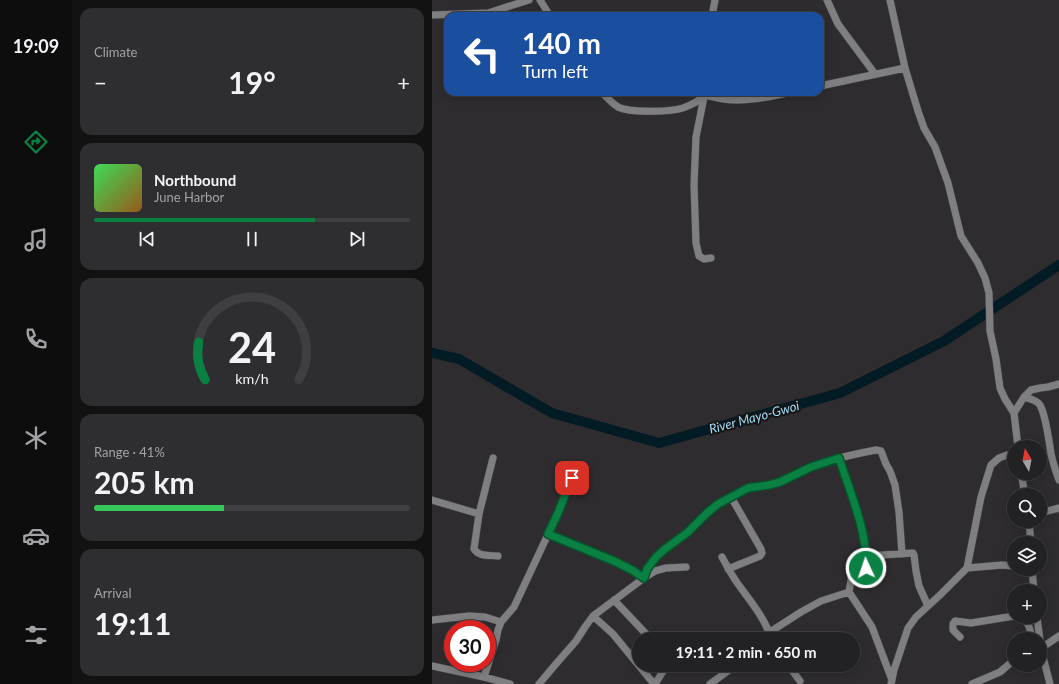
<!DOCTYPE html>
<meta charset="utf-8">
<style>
body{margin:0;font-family:Lato,sans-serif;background:#2e2e30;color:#f1f3f6;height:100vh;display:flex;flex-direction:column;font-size:15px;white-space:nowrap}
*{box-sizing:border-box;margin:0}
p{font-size:13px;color:#a2a3a6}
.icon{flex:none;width:22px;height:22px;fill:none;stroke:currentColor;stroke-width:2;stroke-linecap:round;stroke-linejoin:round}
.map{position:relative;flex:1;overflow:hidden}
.drawer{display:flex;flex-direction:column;gap:8px;padding:8px;background:#131213;width:360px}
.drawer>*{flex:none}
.banner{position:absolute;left:12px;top:12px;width:380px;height:84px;border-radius:12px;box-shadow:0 2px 10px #0003,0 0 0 1px #3f3e41;background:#1a4fa0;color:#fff;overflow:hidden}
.needle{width:26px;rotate:350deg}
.controls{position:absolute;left:575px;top:440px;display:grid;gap:8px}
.controls a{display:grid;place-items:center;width:40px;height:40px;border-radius:50%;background:#222123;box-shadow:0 2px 10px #0003,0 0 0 1px #3f3e41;font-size:20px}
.speed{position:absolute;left:12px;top:620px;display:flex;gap:8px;font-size:20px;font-weight:700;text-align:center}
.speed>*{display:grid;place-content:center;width:52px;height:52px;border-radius:50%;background:#222123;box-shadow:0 2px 10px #0003,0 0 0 1px #3f3e41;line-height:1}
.speed .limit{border:6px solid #d22;background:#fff;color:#111}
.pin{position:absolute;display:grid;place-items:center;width:34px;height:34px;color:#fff;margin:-17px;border-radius:8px;box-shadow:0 2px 6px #0006}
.me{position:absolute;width:44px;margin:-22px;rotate:357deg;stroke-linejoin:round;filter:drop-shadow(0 0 3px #0008)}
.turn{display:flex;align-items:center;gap:14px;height:84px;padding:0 12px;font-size:18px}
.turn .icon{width:52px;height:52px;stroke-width:2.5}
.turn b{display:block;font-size:28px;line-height:34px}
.big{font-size:30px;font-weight:700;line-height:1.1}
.drawer .widget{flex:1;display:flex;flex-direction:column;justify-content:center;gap:6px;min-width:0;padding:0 14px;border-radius:12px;background:#2e2e30}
.drawer .dial{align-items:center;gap:0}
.dial svg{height:104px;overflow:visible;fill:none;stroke:#3f3e41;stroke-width:7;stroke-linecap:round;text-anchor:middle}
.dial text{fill:#f1f3f6;stroke:none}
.song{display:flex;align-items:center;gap:12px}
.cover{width:48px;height:48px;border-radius:6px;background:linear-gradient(135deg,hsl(130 70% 55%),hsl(30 70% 35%))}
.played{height:4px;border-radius:2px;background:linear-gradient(90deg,#0b8043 70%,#3f3e41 70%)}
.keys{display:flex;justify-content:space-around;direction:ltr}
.heat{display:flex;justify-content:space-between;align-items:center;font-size:22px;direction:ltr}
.charge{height:6px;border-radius:3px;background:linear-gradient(90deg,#34c759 41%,#3f3e41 0)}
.trip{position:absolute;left:200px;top:632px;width:228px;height:40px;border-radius:20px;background:#222123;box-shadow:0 2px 10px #0003,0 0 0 1px #3f3e41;font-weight:700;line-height:40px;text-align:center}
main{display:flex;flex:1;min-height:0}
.tab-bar{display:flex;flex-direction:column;width:72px;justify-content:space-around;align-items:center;background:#0e0d0e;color:#a2a3a6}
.tab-bar .icon{width:28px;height:28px}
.tab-bar .selected{color:#0b8043}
.tab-bar b{font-size:18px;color:#f1f3f6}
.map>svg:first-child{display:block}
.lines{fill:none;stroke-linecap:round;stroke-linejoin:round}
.river{stroke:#021b25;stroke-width:10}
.minor-casing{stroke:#484749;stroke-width:8}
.minor{stroke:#7f7e81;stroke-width:7}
.route-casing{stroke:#07532c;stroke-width:10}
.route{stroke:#0b8043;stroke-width:7}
.labels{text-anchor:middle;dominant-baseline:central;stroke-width:4;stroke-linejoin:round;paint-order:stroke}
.water-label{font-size:13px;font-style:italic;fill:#9fddf8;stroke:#161516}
</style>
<main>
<nav class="tab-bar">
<b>19:09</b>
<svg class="icon selected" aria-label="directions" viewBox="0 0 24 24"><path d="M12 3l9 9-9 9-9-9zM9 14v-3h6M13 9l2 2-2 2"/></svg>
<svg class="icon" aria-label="music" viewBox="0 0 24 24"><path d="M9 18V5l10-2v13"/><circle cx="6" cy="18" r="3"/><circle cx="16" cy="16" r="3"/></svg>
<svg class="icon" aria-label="phone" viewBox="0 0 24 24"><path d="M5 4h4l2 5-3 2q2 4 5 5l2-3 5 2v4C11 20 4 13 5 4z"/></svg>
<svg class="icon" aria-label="climate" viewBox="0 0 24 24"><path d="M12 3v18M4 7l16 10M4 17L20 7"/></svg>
<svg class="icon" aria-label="car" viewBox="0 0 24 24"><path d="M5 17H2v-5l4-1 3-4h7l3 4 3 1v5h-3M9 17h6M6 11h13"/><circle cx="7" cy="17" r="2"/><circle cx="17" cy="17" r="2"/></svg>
<svg class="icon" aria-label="filters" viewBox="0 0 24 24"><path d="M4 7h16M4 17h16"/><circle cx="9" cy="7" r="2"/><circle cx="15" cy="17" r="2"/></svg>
</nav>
<section class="drawer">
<div class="widget"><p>Climate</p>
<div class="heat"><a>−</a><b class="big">19°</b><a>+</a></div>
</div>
<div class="widget">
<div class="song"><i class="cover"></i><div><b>Northbound</b><p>June Harbor</p></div></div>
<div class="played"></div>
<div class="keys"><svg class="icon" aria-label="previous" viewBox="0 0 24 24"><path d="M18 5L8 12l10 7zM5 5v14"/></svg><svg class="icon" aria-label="pause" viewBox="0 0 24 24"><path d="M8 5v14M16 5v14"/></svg><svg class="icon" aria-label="next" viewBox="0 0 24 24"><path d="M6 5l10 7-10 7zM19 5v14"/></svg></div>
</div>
<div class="widget dial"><svg viewBox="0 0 100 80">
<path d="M14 69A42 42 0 1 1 86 69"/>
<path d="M14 69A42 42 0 0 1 9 40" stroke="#0b8043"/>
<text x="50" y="56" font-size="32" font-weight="700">24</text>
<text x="50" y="72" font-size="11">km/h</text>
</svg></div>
<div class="widget"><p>Range · 41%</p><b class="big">205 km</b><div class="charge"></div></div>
<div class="widget"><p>Arrival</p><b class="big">19:11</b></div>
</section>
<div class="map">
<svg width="627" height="684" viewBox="0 0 627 684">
<rect width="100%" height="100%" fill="#2e2c2f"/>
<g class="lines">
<!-- river -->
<path class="river" d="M 0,353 L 27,359 L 120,413 L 227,443 L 408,393 L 512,341 L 627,265"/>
<!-- minor casing -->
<g class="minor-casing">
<path id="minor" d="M 108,0 L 118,16
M 395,0 L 406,24 L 443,74
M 458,0 L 473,68 L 486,111 L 492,128 L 503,147 L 516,183 L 529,236 L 546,263 L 553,278 L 557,293 L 558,331 L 564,359 L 568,388 L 573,399 L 582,413 L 586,447
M 0,15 L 56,13 L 97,0
M 280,16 L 283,0
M 388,86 L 473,68
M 170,92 C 175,98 180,103 186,107 C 198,113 239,112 251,108 C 259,105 267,101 272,96
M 273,92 L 264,137 L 262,185 L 264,243 L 267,256 L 272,259 L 279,258
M 273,95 C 279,97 285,98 291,99 C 314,102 337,97 359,92
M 592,397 C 598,399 605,400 608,405 C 614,416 617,441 619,454 C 621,463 624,472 627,480
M 582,413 L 592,397 L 599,390 L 608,388 L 616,387 L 627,384
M 61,458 L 47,514 L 42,549 C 47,557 58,555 66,556
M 407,458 L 428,522 L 435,556 L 434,568 L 432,572 L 421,577 L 419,580 L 417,592 L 440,627 L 460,680
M 589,473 L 593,495
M 0,500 L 47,514
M 608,513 L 627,508
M 597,521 L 599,543
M 116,534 L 182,561 L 200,570 L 212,578
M 435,556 L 481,553 L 482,555 L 484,571 L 487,586 L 496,606
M 290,557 C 295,566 300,576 306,584 C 317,599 335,621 339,639
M 535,568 L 570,565 L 582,566
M 296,569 L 328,556 L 330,553 L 329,549 L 299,497
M 600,569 L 602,591
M 212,578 C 222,552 236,549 255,532 C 266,523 275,512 287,504 C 293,500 312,489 319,487 C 328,486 337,486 346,482 C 357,478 368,471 379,467 C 398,459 423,454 444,450 L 449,451 L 454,464 L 458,471 L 463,485 L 467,512 L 470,554
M 182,600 L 216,636
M 161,616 L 181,634 L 222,684
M 589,617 C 596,622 600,630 598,639
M 605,617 L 609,649 L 618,684
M 0,620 L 37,616 L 53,617 L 69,622
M 338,632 L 369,612 L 389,601 L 417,592
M 528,637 L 521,630 L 521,624 L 523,621 L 539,623 L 582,616
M 608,649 L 627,636
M 356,665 L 368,681
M 0,666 L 52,677 L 78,684
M 52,677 L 64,640 L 66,630 L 69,622 L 82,607 L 126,513 L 135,490 L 144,465
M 107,684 L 123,665 L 144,641 L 153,627 L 161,616 L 212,578 L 223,571 L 234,568 L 254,567
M 223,684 L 235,665
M 278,684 L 304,665
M 459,684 L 462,670 L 476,628 L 484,617 L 508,595 L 535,568 L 549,497 L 559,465 L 567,458 L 575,455 L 582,457
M 540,684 L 568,672 L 582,660"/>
</g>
<!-- minor -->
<use href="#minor" class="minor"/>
</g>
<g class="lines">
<!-- route casing -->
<g class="route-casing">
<path id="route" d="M 140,478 L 126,513 L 116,534 L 182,561 L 200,570 L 212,578 L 215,569 L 224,557 L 233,549 L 256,532 L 275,513 L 286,504 L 316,488 L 337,485 L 348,482 L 379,467 L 407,458 C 418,492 436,533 434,568"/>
</g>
<!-- route -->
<use href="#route" class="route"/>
</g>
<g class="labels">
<!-- water labels -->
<g class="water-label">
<text transform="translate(322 417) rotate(-15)">River Mayo-Gwoi</text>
</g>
</g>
</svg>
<div class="controls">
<a><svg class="needle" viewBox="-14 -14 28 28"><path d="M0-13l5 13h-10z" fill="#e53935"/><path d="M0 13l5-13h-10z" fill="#a2a3a6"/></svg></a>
<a><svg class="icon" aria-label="search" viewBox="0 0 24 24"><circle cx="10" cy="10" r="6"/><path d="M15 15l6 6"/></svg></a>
<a><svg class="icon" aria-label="layers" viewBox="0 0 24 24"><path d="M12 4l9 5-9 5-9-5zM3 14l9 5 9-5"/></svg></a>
<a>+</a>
<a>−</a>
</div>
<div class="speed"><div class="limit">30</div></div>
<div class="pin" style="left:140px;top:478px;background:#d93025"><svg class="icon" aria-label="arrive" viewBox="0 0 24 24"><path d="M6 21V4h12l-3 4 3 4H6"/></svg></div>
<svg class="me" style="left:434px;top:568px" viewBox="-20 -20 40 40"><circle r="17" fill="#0b8043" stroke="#fff" stroke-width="3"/><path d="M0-11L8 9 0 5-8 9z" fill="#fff"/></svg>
<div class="trip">19:11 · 2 min · 650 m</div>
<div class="banner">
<div class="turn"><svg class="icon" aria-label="left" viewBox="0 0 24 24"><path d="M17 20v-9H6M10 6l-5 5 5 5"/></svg><div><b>140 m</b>Turn left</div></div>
</div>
</div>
</main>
